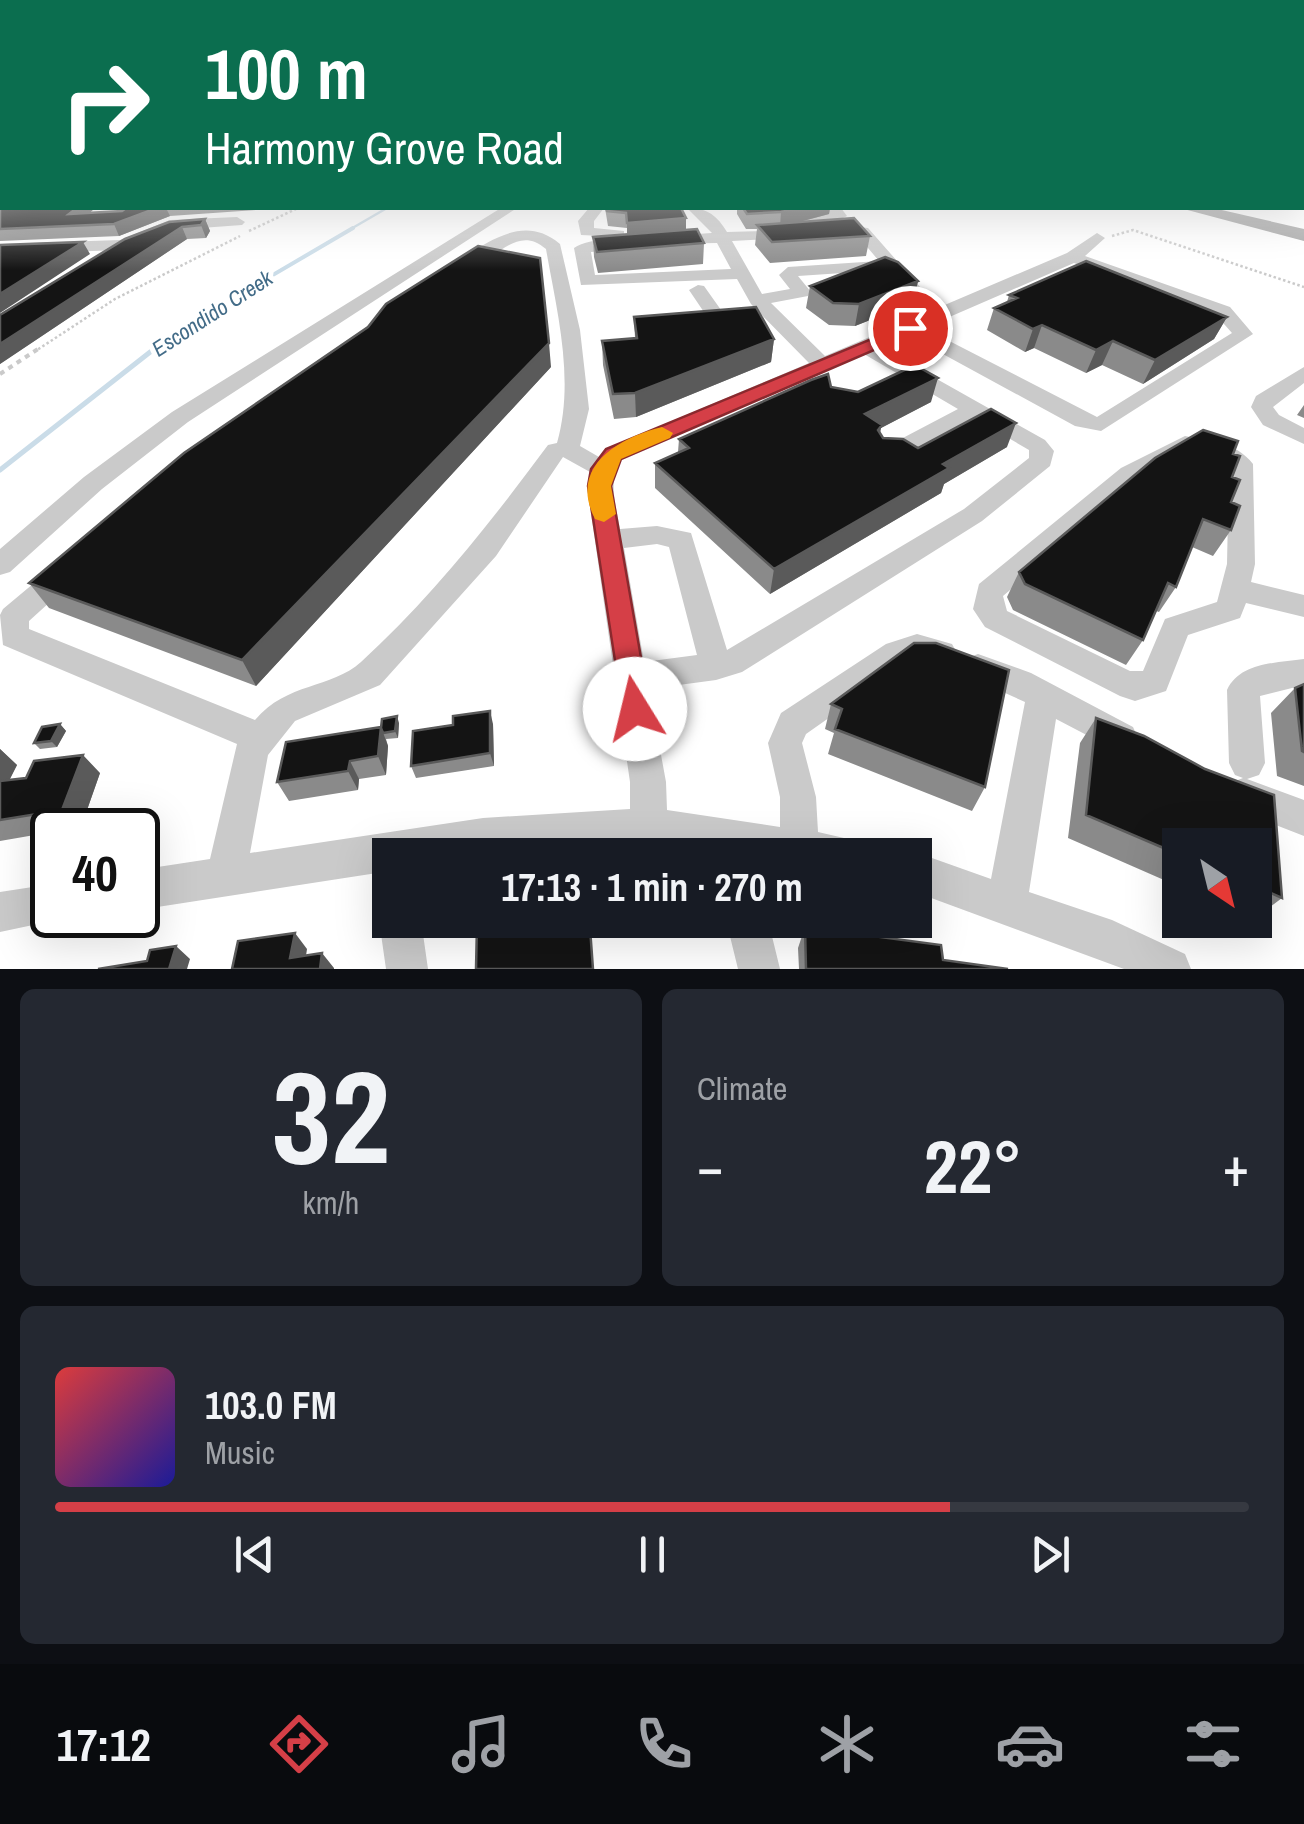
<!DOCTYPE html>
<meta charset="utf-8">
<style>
body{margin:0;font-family:"Archivo Narrow",sans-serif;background:#242831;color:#f1f3f6;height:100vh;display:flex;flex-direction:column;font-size:38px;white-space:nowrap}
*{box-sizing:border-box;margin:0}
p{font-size:32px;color:#9ea1a6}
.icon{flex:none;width:55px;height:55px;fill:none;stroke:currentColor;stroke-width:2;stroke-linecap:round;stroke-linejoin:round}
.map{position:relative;height:969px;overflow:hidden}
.drawer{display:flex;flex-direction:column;gap:20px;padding:20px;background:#0d0f14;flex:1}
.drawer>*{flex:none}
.guide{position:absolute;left:0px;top:0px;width:1305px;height:210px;box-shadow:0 10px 40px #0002;background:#0b6e4f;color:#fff;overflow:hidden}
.needle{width:65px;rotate:145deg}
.controls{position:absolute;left:1162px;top:828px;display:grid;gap:20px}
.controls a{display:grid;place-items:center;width:110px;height:110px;border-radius:0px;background:#171b24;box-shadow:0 10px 40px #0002;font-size:50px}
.speed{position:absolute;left:30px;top:808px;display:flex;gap:20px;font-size:50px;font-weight:700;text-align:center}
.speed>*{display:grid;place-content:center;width:130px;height:130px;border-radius:50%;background:#171b24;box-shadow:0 10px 40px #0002;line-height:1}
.speed .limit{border:5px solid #111;border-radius:15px;background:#fff;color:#111}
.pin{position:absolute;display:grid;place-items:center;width:85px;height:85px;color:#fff;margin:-42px;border:5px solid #fff;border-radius:50%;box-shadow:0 2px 10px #0007}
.me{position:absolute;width:110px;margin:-55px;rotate:351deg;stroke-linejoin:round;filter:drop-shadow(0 0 8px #0008)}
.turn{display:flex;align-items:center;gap:35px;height:210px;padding:0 40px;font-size:45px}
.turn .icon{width:130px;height:130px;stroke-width:2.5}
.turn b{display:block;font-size:70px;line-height:85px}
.big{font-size:75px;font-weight:700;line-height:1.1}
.drawer .widget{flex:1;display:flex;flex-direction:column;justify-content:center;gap:15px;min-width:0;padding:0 35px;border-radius:15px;background:#242831}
.drawer .dial{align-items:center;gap:0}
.dial b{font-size:130px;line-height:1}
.song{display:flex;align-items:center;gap:30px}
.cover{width:120px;height:120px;border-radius:15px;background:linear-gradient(135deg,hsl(0 70% 55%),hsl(240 70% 35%))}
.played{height:10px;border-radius:5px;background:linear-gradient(90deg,#d53f47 75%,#363941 75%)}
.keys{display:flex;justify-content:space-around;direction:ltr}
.heat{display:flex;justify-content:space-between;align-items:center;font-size:55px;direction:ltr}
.drawer .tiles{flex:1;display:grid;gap:20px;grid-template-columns:1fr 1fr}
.widget:last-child{grid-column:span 2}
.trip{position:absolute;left:372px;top:838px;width:560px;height:100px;border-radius:0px;background:#171b24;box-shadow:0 10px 40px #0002;font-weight:700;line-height:100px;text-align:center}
.tabs{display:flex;height:160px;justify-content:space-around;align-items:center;background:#090b0e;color:#9ea1a6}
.tabs .icon{width:70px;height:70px}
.tabs .selected{color:#d53f47}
.tabs b{font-size:45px;color:#f1f3f6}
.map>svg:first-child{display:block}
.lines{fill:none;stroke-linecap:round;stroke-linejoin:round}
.stream-far2{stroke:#cadce8;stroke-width:2.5}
.stream-far1{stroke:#cadce8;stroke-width:4}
.stream{stroke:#cadce8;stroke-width:5}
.path-far1{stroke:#cacaca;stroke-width:2.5;stroke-dasharray:2.5 2.5;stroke-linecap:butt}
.path{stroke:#cacaca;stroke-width:4;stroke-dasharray:5 5;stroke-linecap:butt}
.minor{fill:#cacaca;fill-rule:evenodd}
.major{fill:#a5a5a5;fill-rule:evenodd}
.wall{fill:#8a8a8a}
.shaded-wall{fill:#5a5a5a}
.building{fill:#141414;stroke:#5a5a5a;stroke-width:2.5}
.route{fill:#d53f47;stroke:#8a292e;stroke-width:2.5}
.slow{fill:#f59e0b}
.labels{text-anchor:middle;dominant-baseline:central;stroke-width:10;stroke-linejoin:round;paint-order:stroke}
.far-water-label{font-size:22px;font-style:italic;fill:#436c88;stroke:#fff}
</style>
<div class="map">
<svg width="1304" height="969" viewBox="0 0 1304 969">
<rect width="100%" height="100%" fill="#fff"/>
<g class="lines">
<!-- stream-far2 -->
<path class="stream-far2" d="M 349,230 L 387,208"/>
<!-- stream-far1 -->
<path class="stream-far1" d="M 151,352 L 179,330 L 353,228"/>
<!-- stream -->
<path class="stream" d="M 0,470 L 154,349"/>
<!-- path-far1 -->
<path class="path-far1" d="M 249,231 L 298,208
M 1112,236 L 1133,230 L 1304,287
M 34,352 L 115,299 L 240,236"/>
<!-- path -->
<path class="path" d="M 0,374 L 38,349"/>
<!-- minor -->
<path class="minor" d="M 1302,155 L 1304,155 L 1304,163 L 1302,163 Z
M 501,208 L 517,208 L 188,422 L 102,489 L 10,572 L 0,575 L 0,549 L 84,477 L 172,412 Z
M 589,208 L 604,208 L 594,221 L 594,228 L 624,231 L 624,237 L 581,235 L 578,221 Z
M 687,208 C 706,207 717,215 727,232 L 794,230 L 794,236 L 788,238 L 732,241 L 762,294 L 790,289 L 779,275 L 788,267 L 879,261 L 857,235 L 837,233 L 835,230 L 843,225 L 868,228 L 927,295 L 912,299 L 887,270 L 798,276 L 811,292 L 808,296 L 771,303 L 825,356 L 1067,253 L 1097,233 L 1105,238 L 1085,256 L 1230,307 L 1253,334 L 1101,431 L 1075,426 L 908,335 L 880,347 L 1045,440 L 1054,451 L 1050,466 L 982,521 L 742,672 L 716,680 L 649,689 L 666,782 L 667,810 L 780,827 L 780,797 L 768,743 L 781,713 L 886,644 L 917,634 L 952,644 L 957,653 L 952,662 C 936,667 923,658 907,663 L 806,734 L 802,743 L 816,797 L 818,832 L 857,841 L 862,855 L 716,855 L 648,845 L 497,855 L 390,855 L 390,871 L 138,910 L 138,870 L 210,859 L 237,744 L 3,645 L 0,615 L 3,609 L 52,568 L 72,568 L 76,575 L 72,582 L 29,621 L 29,629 L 255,720 C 287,682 331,689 361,662 C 432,597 491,522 548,445 L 557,443 C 575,380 557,312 546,249 C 513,220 491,272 458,268 L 458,260 C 491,241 524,214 560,244 L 580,330 L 589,409 L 580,446 L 599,457 L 606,449 L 809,363 L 751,304 L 737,279 L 581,285 L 574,248 C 587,239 622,235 636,244 L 628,249 L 591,252 L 595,275 L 731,269 L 717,243 L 662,244 L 662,238 L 668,236 L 712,233 ZM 1074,263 L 1216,315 L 1232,333 L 1097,417 L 924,328 ZM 864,354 L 958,409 L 880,450 L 876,455 L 880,460 L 896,460 L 974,418 L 1029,450 L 1029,458 L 964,509 L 727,650 L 691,533 L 657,526 L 620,529 C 616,505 607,481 622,459 ZM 563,457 L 590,472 L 587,486 L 630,782 L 630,809 L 483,818 L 250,853 L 268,755 L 295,721 L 380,685 L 496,556 ZM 657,544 L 669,547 L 697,655 L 644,662 L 624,548 Z
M 827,208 L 841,208 L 847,216 C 833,224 798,228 784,220 L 792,215 L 829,212 Z
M 237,217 L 245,222 L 242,225 L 173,230 L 123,250 L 0,254 L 0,244 L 120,240 L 170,220 Z
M 698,285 L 704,286 L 726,317 L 724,321 L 710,321 L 689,290 Z
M 1304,367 L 1304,383 L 1273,407 L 1279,415 L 1304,428 L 1304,444 L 1263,425 L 1251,407 L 1256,396 Z
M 1185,436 C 1211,441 1236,442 1253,464 L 1255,564 L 1251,582 L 1304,595 L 1304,617 L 1246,603 L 1240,618 L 1188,635 L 1166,691 L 1135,701 L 1120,696 L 985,627 L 973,609 L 979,584 L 1121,468 ZM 1188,451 L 1217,457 L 1229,466 L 1227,564 L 1217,602 L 1165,619 L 1143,671 L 1130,671 L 1007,611 L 1003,596 L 1139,480 Z
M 978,654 L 1031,673 L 1133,727 L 1138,738 L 1133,749 L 1121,753 L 1056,719 L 1029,892 L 1112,920 L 1185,954 L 1191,969 L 1124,969 L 915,892 L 915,855 L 909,855 L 915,852 L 991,879 L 1025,702 L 967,676 L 962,667 L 967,658 Z
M 1304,659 L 1304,685 L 1260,696 L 1265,763 L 1259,775 L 1247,779 L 1304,800 L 1304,836 L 1230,807 L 1225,795 L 1230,783 L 1243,778 L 1235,775 L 1229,763 L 1227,690 C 1240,662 1277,663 1304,659 Z
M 52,884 L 52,915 L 68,915 L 66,918 L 0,932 L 0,892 Z
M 390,904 L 390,920 L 421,920 L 428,969 L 386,969 L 379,920 Z
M 726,920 L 768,920 L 780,969 L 738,969 Z"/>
<!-- major -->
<path class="major" d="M 1180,208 L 1213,208 L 1304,229 L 1304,241 Z"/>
</g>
<!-- wall -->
<path class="wall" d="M 0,176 L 2,208 L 95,208 L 89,213 L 122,211 L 126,208 L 283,208 L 170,216 L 119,236 L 0,241 Z
M 605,208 L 681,208 L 686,230 L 704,243 L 703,264 L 598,273 L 594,257 L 593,237 L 627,234 L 627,228 L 608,226 Z
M 737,208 L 830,208 L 829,214 L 800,222 L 870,236 L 866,256 L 770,263 L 755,245 L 757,229 L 746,229 L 737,214 Z
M 205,219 L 210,231 L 206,238 L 187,239 L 0,364 L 0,315 L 125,239 Z
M 918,281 L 913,303 L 855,326 L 829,325 L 806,308 L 810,286 Z
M 1009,295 L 1227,317 L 1214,339 L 1143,384 L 1102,365 L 1086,373 L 1034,348 L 1025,352 L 987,330 L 994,308 L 1007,302 Z
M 634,317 L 774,339 L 771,362 L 636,417 L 614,419 L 603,365 L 602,341 L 635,338 Z
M 551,367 L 256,686 L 49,608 L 29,583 Z
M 831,387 L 858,392 L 931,402 L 881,428 L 880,433 L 883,438 L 918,448 L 1007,447 L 944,484 L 941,493 L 770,594 L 655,488 L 655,463 L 678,452 L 679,439 Z
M 1304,405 L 1304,418 L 1297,415 Z
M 1233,454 L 1231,530 L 1213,556 L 1192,547 L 1176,587 L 1159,612 L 1156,611 L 1143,640 L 1126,665 L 1013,610 L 1007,597 L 1019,572 Z
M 914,643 L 985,787 L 972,811 L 828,754 L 834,733 L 825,729 L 831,704 Z
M 1304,684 L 1304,786 L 1277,776 L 1271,713 L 1295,688 Z
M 1096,718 L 1144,736 L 1205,769 L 1274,795 L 1282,898 L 1255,918 L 1255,845 L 1180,845 L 1180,887 L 1068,838 L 1080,743 Z
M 399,723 L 398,738 L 386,739 L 388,746 L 386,775 L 359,779 L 358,790 L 289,801 L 277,782 L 381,727 Z
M 60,724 L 66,731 L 57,747 L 40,749 L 34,743 Z
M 493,724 L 494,766 L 416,778 L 411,766 Z
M 0,749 L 17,765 L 9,780 L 100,773 L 81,827 L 52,830 L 52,832 L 0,841 Z
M 805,927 L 943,960 L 1008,969 L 799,969 L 798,948 Z"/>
<!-- shaded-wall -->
<path class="shaded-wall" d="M 77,208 L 95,208 L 75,226 L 69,214 Z
M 157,208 L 166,208 L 170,216 L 119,236 L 114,224 Z
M 800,208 L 830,208 L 829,214 L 780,227 L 781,212 Z
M 686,218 L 686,234 L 627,239 L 627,223 Z
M 205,219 L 210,231 L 206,238 L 201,225 Z
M 182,227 L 187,239 L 0,364 L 0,344 Z
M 83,242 L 90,254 L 0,313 L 0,294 Z
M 918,281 L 913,303 L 855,326 L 859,304 Z
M 1227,317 L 1214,339 L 1143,384 L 1155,360 Z
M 1042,325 L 1034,348 L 1025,352 L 1033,329 Z
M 774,339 L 771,362 L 636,417 L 635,393 Z
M 1113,341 L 1102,365 L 1086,373 L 1096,350 Z
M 549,343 L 551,367 L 256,686 L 242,660 Z
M 938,378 L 931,402 L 881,428 L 876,449 L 865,414 Z
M 1016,423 L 1007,447 L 944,484 L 941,493 L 770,594 L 774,569 L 943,464 Z
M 490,711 L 493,724 L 494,766 L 490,753 Z
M 397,716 L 399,723 L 398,738 L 395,731 Z
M 60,724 L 66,731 L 57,747 L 51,741 Z
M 381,727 L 388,746 L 386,775 L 378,756 Z
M 0,749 L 17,765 L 0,799 Z
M 83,755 L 100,773 L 81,827 L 62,810 Z
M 350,761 L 359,779 L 358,790 L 348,771 Z
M 295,933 L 307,949 L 304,969 L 290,958 Z
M 176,946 L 190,959 L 187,969 L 169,969 Z
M 322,953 L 334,968 L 334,969 L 320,969 Z"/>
<!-- building -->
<path class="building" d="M 0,176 L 2,176 L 2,208 L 77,208 L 69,214 L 122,211 L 126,208 L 157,208 L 114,224 L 0,229 Z
M 606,208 L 681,208 L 686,218 L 627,223 L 626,213 L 607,211 Z
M 743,208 L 800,208 L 781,212 L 747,214 Z
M 854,218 L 870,236 L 772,242 L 757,225 Z
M 205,219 L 201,225 L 182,227 L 0,344 L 0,315 L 125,239 L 169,222 Z
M 697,229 L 704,243 L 597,252 L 593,237 Z
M 83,242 L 0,294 L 0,245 Z
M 478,246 L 540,258 L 549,343 L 242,660 L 29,583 L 184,453 L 368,327 L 386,304 Z
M 885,257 L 898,262 L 918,281 L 859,304 L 833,303 L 810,286 Z
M 1086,261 L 1227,317 L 1155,360 L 1113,341 L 1096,350 L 1042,325 L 1033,329 L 994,308 L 1017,298 L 1009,295 Z
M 756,307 L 774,339 L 635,393 L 613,394 L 602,341 L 637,338 L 634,317 Z
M 915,365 L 938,378 L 865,414 L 882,425 L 878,430 L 883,438 L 903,439 L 918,448 L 991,409 L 1016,423 L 943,464 L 949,468 L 774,569 L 655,463 L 689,448 L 679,439 L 811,380 L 828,374 L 831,387 L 858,392 Z
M 1203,430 L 1238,441 L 1233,454 L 1240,456 L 1232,477 L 1240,480 L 1231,502 L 1240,506 L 1231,530 L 1203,519 L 1176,587 L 1168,583 L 1143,640 L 1025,584 L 1019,572 L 1155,458 Z
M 914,643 L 936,643 L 1009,670 L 985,787 L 835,729 L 842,709 L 831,704 Z
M 1304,684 L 1304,752 L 1302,751 L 1295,688 Z
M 490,711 L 490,753 L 411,766 L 413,731 L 453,725 L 453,716 Z
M 397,716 L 395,731 L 383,733 L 381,728 L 382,719 Z
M 1096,718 L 1144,736 L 1205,769 L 1274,795 L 1282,898 L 1255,886 L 1255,845 L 1180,845 L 1180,855 L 1086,815 Z
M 60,724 L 51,741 L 34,743 L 42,727 Z
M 381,727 L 378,756 L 350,761 L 348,771 L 277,782 L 286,742 Z
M 83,755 L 62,810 L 0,820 L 0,781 L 26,778 L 34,761 Z
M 500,920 L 570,920 L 572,931 L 590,928 L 593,969 L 476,969 L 477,924 Z
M 805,927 L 941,945 L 943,960 L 1008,969 L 806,969 Z
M 295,933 L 290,958 L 322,953 L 320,969 L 232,969 L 238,941 Z
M 176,946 L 169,969 L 98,969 L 147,961 L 150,950 Z"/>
<!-- sky -->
<linearGradient id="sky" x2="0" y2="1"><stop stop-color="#9cc4e8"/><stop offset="0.5" stop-color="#fff"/><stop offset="1" stop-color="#fff" stop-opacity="0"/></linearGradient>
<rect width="1304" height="270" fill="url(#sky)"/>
<!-- route -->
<path class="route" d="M 910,323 L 916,324 L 916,332 L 621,459 L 611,486 L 650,709 L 646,719 L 635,722 L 624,719 L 588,486 L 591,469 L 606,449 Z"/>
<!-- slow -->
<path class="slow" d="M 662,427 L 673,433 L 670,438 L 621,459 L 611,486 L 616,514 L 604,522 L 595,519 C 568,467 618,438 662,427 Z"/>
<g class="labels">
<!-- far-water labels -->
<g class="far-water-label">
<text transform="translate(212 313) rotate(-33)">Escondido Creek</text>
</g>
</g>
</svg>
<div class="controls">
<a><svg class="needle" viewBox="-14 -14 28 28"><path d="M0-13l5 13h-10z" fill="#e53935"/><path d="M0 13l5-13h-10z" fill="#9ea1a6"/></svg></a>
</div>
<div class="speed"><div class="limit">40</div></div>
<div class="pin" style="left:910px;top:328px;background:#d93025"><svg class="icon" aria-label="arrive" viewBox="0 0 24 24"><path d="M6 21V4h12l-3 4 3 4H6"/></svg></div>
<svg class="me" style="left:635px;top:709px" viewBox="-20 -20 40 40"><circle r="19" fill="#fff"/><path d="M0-13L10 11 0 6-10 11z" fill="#d53f47"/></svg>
<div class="trip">17:13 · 1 min · 270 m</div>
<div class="guide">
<div class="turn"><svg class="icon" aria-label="right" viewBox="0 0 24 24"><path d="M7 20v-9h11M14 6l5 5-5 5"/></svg><div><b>100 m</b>Harmony Grove Road</div></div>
</div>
</div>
<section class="drawer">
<div class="tiles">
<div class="widget dial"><b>32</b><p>km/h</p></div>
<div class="widget"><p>Climate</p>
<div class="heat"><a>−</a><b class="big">22°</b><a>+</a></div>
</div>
<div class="widget">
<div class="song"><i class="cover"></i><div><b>103.0 FM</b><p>Music</p></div></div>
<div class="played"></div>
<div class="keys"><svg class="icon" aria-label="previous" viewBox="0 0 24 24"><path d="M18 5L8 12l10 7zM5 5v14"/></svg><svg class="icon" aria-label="pause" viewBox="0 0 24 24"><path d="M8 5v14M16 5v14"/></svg><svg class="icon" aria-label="next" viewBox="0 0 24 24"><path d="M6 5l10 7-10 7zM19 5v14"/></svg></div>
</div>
</div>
</section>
<nav class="tabs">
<b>17:12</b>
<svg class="icon selected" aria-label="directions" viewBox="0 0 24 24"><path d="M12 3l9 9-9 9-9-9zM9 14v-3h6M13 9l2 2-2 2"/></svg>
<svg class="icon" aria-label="music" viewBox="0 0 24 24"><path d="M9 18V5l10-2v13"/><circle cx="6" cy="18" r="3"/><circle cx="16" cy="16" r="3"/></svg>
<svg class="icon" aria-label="phone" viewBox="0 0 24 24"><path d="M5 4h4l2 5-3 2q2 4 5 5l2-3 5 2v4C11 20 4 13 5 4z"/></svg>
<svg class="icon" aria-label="climate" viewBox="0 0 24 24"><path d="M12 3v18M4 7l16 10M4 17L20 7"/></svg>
<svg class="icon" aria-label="car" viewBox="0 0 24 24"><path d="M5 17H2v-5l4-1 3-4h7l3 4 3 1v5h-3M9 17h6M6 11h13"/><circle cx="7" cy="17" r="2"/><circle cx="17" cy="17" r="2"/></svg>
<svg class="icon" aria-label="filters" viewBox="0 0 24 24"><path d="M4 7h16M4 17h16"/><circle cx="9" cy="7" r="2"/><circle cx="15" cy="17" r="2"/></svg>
</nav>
